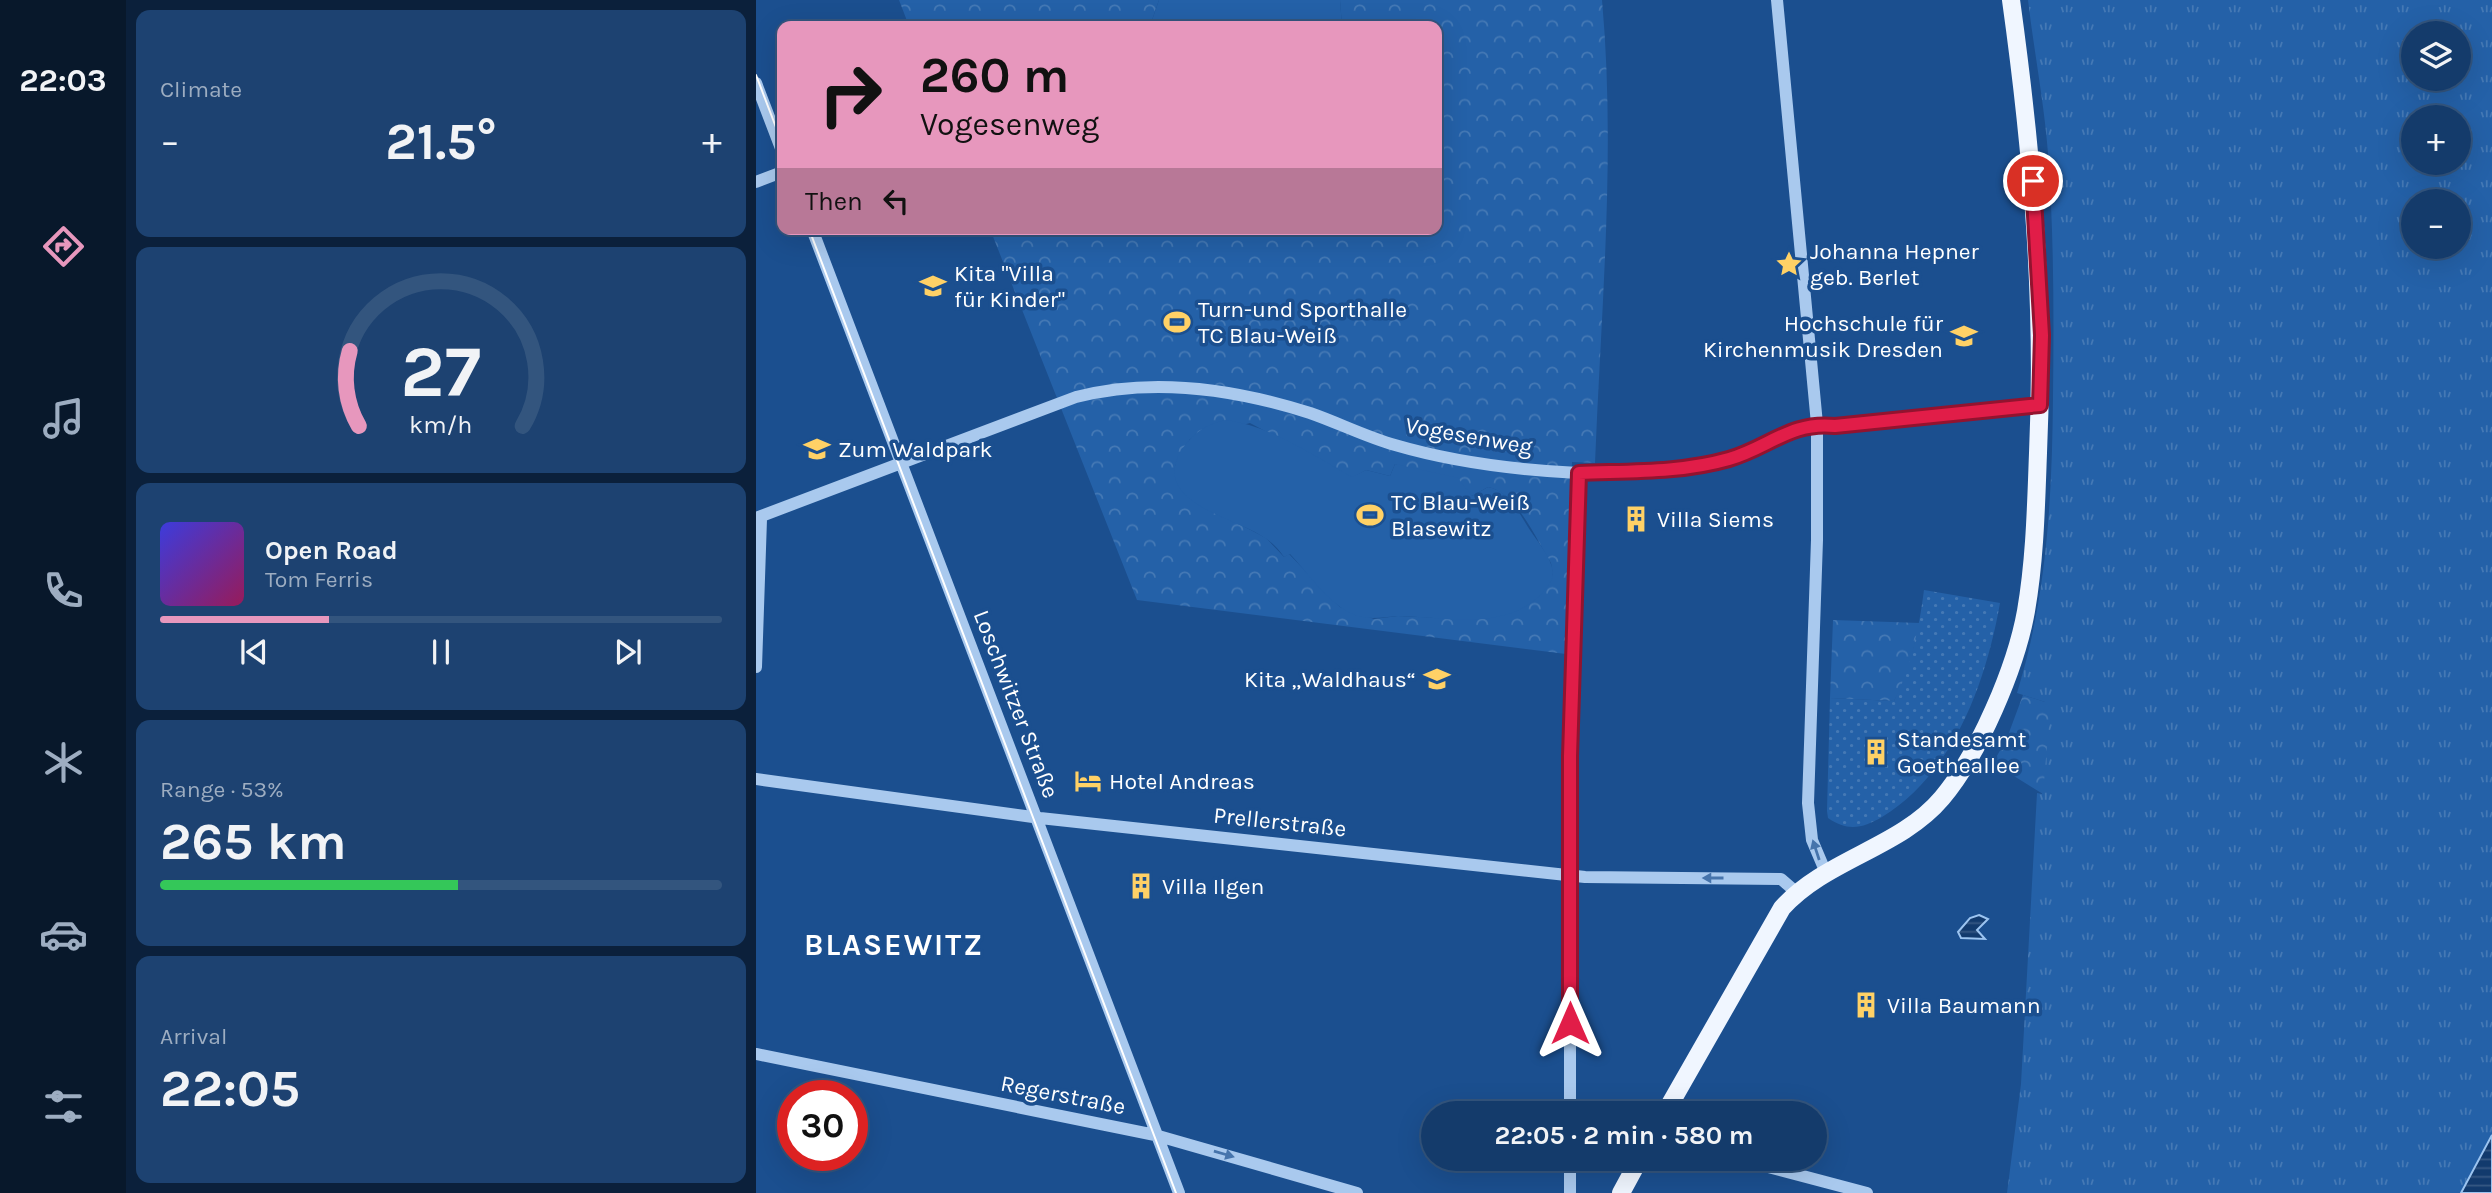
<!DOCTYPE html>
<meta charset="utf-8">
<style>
body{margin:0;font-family:Karla,sans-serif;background:#1d4271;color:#f1f3f6;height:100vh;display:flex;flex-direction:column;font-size:26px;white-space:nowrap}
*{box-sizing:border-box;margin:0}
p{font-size:23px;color:#9dadc1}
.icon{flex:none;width:38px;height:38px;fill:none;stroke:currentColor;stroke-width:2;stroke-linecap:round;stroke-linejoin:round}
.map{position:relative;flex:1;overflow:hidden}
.panel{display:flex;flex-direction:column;gap:10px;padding:10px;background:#0b203b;width:630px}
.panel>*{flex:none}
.top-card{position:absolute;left:21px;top:21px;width:665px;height:214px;border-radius:14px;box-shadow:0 7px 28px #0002,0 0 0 2px #33557e;background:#e797bd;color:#111;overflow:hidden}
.controls{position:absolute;left:1645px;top:21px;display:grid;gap:14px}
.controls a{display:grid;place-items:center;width:70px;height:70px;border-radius:50%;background:#143b6b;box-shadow:0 7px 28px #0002,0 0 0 2px #33557e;font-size:35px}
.speed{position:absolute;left:21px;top:1080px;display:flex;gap:14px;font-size:35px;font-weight:700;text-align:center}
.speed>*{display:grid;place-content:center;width:91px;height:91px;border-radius:50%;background:#143b6b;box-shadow:0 7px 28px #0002,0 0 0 2px #33557e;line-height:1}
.speed .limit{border:10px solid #d22;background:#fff;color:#111}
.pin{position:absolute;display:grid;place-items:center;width:60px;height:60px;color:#fff;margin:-30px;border:4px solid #fff;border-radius:50%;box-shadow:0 2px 7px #0007}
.me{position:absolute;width:77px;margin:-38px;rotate:0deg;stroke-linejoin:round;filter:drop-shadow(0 0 5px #0008)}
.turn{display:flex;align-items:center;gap:24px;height:147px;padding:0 28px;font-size:32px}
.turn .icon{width:91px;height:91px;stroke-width:2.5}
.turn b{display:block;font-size:49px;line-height:60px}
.then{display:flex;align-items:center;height:66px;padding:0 28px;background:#0003;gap:14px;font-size:26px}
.big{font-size:52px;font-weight:700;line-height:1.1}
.panel .card{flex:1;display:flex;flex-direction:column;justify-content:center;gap:10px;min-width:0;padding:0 24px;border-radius:14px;background:#1d4271}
.panel .dial{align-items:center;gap:0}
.dial svg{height:182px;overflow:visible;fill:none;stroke:#33557e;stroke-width:7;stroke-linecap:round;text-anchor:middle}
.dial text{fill:#f1f3f6;stroke:none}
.song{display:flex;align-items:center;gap:21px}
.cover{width:84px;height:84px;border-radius:10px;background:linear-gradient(135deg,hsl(240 70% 55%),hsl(330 70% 35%))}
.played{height:7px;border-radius:4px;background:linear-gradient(90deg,#e797bd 30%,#33557e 30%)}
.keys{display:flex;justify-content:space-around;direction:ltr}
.heat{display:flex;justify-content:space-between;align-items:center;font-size:38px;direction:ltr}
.charge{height:10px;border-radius:5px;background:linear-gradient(90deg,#34c759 53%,#33557e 0)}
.trip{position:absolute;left:665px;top:1101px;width:406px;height:70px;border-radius:35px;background:#143b6b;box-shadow:0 7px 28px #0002,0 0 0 2px #33557e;font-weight:700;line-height:70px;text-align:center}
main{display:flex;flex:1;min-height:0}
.menu{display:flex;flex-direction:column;width:126px;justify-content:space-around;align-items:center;background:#08182b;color:#9dadc1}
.menu .icon{width:49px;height:49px}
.menu .current{color:#e797bd}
.menu b{font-size:32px;color:#f1f3f6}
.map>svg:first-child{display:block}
.grass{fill:url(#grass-tufts);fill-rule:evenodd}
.forest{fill:url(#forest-crowns);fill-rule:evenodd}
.garden{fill:url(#garden-dots)}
.pitch{fill:#2461a8}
.water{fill:url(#water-rules);stroke:#9cc4f0;stroke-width:2}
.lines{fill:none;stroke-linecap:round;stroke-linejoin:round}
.minor{stroke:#a9c9ee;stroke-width:12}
.major{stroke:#f0f6ff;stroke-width:18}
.tram{stroke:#fff;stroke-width:2}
.oneway{fill:#4674ac}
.route-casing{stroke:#92132f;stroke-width:18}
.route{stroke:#e11d48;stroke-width:12}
.labels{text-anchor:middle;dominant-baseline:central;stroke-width:7;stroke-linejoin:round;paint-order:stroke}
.poi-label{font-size:23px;fill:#fff;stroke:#1b4f8f;text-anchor:start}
.street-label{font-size:23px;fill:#fff;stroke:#1b4f8f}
.district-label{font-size:30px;font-weight:bold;letter-spacing:2px;fill:#fff;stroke:#1b4f8f}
</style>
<main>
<nav class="menu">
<b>22:03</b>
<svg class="icon current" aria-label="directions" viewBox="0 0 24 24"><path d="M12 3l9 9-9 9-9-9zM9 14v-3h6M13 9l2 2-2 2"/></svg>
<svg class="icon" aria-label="music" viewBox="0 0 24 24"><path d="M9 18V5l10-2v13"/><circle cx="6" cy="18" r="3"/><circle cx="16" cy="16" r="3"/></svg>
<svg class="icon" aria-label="phone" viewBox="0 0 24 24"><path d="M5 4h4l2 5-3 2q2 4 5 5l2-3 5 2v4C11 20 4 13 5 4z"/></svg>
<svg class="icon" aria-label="climate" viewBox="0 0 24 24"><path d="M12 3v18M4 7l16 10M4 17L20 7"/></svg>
<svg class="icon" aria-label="car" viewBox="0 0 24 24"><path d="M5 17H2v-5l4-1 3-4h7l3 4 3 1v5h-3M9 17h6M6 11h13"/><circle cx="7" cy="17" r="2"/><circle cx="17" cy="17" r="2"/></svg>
<svg class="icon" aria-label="filters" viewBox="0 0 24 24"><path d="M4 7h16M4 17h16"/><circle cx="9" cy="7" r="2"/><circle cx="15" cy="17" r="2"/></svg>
</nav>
<section class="panel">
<div class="card"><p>Climate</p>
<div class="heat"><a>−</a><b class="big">21.5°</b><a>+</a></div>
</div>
<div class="card dial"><svg viewBox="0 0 100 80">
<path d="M14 69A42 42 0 1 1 86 69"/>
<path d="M14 69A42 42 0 0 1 10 36" stroke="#e797bd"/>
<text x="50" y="56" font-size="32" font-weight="700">27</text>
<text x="50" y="72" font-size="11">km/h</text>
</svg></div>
<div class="card">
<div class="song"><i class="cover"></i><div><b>Open Road</b><p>Tom Ferris</p></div></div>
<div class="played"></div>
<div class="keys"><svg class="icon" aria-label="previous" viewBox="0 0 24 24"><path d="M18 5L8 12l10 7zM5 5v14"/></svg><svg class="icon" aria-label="pause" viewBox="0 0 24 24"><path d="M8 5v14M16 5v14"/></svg><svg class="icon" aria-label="next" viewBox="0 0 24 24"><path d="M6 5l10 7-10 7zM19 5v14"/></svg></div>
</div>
<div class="card"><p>Range · 53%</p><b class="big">265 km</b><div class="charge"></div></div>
<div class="card"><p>Arrival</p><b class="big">22:05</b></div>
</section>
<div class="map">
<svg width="1736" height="1193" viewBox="0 0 1736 1193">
<defs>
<pattern id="grass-tufts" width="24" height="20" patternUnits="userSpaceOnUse" patternTransform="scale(1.75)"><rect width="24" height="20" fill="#2461a8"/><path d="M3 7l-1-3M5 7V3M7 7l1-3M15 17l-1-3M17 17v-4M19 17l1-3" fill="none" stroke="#4579b5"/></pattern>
<pattern id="forest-crowns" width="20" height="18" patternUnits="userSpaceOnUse" patternTransform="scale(1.75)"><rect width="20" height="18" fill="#2461a8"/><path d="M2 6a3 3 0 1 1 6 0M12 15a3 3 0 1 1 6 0" fill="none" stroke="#4579b5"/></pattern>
<pattern id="garden-dots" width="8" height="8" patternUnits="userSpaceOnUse" patternTransform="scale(1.75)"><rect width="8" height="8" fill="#2461a8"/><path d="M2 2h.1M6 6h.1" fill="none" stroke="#4579b5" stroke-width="1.8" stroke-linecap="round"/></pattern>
<pattern id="water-rules" width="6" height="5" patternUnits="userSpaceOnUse" patternTransform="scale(1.75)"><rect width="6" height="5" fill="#123a6d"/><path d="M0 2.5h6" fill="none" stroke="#365883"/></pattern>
</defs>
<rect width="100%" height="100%" fill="#1b4f8f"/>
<!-- grass -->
<path class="grass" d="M 1272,0 L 1736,0 L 1736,1135 L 1705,1193 L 1251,1193 L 1265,1084 L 1281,793 L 1286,794 L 1289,702 L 1261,693 C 1291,596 1296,499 1297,398 C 1298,317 1298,235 1292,153 C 1288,102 1278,51 1272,0 ZM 1657,33 L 1703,33 L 1703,79 L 1657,79 ZM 1657,117 L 1703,117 L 1703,163 L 1657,163 ZM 1657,201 L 1703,201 L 1703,247 L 1657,247 Z"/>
<!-- forest -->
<path class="forest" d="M 143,0 L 403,0 L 394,26 L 153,26 Z
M 584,0 L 846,0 C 860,154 845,309 839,463 L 816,462 L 810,654 L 381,600 L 234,229 L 469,229 L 473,235 L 503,229 L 681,229 L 681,26 L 586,26 ZM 494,423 L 596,478 L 610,470 L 634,476 L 639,464 L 716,496 L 732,487 C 761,493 780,539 795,563 L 797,575 L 710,619 L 642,616 L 618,619 L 584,607 L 533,554 L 528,557 L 510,538 L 487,526 L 419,466 L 434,439 Z
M 1077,620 L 1164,623 L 1150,678 L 1138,701 L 1074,698 Z
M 1267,695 L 1289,702 L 1294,710 L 1287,794 L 1237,763 L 1251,738 Z"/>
<!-- garden -->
<path class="garden" d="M 1168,590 L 1244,603 C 1230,682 1198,773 1126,817 C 1107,828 1092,832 1072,818 L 1071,811 L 1074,698 L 1138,701 C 1155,666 1163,629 1168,590 Z"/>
<!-- pitch -->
<path class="pitch" d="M 403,0 L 584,0 L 586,26 L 394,26 Z
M 471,420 C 517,427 556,455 596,477 L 610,470 L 634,476 L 639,464 L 702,478 L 716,496 L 732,487 C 753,491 761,510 772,527 C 780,540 796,557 797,573 C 797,580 792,585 788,591 C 754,631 693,618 647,616 C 631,616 615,621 599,615 C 574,606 552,573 534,554 L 528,557 C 523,550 517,543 509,538 C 479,517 391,502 427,448 C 438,432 452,423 471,420 Z"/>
<!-- water -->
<path class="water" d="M 1223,915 L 1232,919 L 1221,930 L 1229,939 L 1205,938 L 1202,932 L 1214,918 Z
M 1736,1135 L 1736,1193 L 1705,1193 Z"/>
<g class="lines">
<!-- minor -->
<path class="minor" d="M 1021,0 L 1061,424 L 1061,540 L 1052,803 L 1056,840 L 1070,873
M 0,83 L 26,151
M 0,182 L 26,172
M 56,229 L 423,1193
M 0,518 L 320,397 C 397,377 479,389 554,413 C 583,423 610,437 639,445 C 697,462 762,470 822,473 C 871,475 928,474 975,459 C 1013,446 1036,421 1079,426 L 1284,405
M 0,667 L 5,519
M 0,779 L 284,818 L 829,877 L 1025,879 L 1040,892
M 0,1054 L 399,1135 L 601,1193
M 814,1113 L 814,756 L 823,473
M 978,1158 L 1111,1193
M 814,1193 L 814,1158"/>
<!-- major -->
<path class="major" d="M 909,1113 L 1026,908 C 1070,859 1144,848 1186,798 C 1223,754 1260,667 1270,611 C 1279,559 1280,506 1282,453 C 1289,301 1276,151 1255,0
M 865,1193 L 884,1158"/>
<!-- tram -->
<path class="tram" d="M 0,75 L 26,143
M 53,229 L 420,1193"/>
</g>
<!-- one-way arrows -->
<defs><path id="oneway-solid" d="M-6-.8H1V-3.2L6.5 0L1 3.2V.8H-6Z" transform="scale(1.75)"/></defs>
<g class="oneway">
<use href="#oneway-solid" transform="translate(1060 850) rotate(-108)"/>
<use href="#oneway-solid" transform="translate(957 878) rotate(-180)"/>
<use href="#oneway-solid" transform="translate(468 1154) rotate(16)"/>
</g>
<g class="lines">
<!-- route casing -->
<g class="route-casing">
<path id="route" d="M 814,1023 L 814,756 L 823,473 C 873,471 924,473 973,459 C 1012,448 1035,421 1079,426 L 1284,405 L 1286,335 L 1277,181"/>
</g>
<!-- route -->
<use href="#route" class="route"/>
</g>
<!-- icons -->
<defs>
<g id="sight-bare" transform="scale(2.1)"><path d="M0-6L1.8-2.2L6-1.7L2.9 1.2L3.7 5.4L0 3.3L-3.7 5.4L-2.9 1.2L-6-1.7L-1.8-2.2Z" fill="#ffd166" stroke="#1b4f8f" stroke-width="2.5" paint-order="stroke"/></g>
<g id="school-bare" transform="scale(2.1)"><path d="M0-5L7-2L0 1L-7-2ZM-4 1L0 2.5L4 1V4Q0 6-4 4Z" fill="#ffd166" stroke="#1b4f8f" stroke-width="2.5" paint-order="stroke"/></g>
<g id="stadium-bare" transform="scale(2.1)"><path d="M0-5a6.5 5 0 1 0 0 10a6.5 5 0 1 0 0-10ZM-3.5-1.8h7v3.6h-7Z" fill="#ffd166" stroke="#1b4f8f" stroke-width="2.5" paint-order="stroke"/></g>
<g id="university-bare" transform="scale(2.1)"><path d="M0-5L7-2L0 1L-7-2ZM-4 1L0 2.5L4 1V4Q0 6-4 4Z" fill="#ffd166" stroke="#1b4f8f" stroke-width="2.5" paint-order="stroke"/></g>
<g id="building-bare" transform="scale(2.1)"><path d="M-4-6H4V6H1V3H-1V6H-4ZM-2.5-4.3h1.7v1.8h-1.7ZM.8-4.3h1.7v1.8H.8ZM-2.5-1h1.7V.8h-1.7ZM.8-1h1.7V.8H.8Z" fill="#ffd166" stroke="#1b4f8f" stroke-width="2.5" paint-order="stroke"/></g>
<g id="hotel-bare" transform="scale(2.1)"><path d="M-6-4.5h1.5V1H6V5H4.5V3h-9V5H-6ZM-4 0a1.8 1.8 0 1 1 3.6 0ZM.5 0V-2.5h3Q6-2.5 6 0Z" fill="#ffd166" stroke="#1b4f8f" stroke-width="2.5" paint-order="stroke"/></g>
</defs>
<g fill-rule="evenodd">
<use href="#sight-bare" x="1033" y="264"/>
<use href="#school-bare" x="177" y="286"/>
<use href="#stadium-bare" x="421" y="322"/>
<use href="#university-bare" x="1208" y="336"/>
<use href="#school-bare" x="61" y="449"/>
<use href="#stadium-bare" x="614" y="515"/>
<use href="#building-bare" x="880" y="519"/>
<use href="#school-bare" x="681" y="679"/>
<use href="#building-bare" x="1120" y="752"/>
<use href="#hotel-bare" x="332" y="781"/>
<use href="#building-bare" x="385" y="886"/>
<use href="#building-bare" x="1110" y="1005"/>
</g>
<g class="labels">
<!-- poi labels -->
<g class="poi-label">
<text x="1054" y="251">Johanna Hepner<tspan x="1054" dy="26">geb. Berlet</tspan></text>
<text x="198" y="273">Kita "Villa<tspan x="198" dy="26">für Kinder"</tspan></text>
<text x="442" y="309">Turn-und Sporthalle<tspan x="442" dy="26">TC Blau-Weiß</tspan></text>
<text x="1187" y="323" text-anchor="end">Hochschule für<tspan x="1187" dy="26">Kirchenmusik Dresden</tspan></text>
<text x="82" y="449">Zum Waldpark</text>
<text x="635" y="502">TC Blau-Weiß<tspan x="635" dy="26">Blasewitz</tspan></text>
<text x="901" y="519">Villa Siems</text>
<text x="660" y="679" text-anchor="end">Kita „Waldhaus“</text>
<text x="1141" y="739">Standesamt<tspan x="1141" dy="26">Goetheallee</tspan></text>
<text x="353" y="781">Hotel Andreas</text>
<text x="406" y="886">Villa Ilgen</text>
<text x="1131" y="1005">Villa Baumann</text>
</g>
<!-- street labels -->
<g class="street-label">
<text transform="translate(713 436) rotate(10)">Vogesenweg</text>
<text transform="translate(260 704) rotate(69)">Loschwitzer Straße</text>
<text transform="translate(524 822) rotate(6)">Prellerstraße</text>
<text transform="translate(307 1095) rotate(11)">Regerstraße</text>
</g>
<!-- district labels -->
<g class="district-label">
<text x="138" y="945">BLASEWITZ</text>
</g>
</g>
</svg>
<div class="controls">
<a><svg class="icon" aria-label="layers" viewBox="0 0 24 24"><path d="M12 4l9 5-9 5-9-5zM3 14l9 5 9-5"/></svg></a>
<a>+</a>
<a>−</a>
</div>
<div class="speed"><div class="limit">30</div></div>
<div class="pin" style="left:1277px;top:181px;background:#d93025"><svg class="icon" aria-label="arrive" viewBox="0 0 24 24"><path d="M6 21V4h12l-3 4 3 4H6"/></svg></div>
<svg class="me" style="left:814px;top:1023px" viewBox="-20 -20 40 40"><path d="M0-17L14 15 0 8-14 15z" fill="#e11d48" stroke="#fff" stroke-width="4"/></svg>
<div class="trip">22:05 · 2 min · 580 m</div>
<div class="top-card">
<div class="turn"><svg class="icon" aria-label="right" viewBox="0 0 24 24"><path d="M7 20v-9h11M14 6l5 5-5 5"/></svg><div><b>260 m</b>Vogesenweg</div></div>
<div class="then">Then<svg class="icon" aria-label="left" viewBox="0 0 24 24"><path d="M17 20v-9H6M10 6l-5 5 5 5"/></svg></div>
</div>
</div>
</main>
